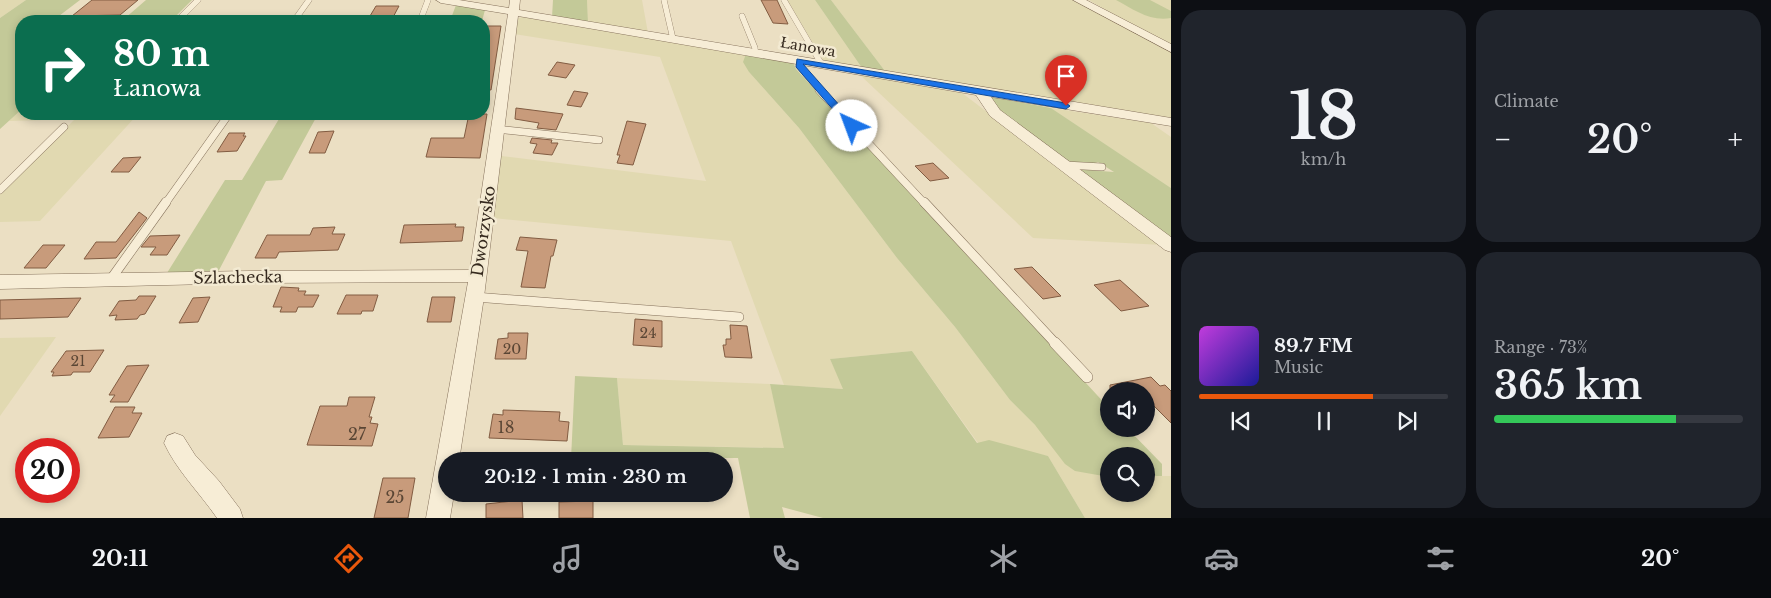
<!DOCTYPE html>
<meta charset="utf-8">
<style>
body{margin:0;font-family:"Libre Baskerville",serif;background:#20242c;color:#f1f3f6;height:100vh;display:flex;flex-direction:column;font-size:19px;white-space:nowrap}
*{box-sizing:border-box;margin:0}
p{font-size:16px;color:#9ea1a6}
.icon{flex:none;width:28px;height:28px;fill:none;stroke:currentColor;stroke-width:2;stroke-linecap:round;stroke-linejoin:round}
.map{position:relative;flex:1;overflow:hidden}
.panel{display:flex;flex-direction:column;gap:10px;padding:10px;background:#0d0f14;width:600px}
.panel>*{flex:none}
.top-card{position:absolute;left:15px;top:15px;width:475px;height:105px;border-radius:20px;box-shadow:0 2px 8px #0003;background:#0b6e4f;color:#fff;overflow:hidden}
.fabs{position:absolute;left:1100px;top:382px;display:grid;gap:10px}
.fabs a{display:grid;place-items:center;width:55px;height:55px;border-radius:50%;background:#171b24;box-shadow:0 2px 8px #0003;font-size:25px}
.speed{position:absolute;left:15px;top:438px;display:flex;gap:10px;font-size:25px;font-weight:700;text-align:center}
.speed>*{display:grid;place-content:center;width:65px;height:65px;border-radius:50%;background:#171b24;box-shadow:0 2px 8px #0003;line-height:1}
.speed .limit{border:8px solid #d22;background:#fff;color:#111}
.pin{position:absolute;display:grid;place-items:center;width:42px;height:42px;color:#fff;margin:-51px -21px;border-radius:50% 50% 50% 0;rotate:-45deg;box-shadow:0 0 5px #0007}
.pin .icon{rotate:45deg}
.me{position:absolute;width:55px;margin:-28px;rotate:317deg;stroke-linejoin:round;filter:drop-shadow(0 0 4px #0008)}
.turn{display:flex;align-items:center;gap:18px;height:105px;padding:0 15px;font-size:22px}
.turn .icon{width:65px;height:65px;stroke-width:2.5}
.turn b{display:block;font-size:35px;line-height:42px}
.big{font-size:38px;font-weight:600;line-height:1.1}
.panel .card{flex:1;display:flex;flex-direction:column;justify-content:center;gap:8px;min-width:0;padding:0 18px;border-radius:20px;background:#20242c}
.panel .dial{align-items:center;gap:0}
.dial b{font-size:65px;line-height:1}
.song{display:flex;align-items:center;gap:15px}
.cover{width:60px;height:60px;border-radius:8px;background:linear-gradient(135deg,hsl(290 70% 55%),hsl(240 70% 35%))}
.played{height:5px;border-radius:2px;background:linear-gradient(90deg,#ea580c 70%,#363941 70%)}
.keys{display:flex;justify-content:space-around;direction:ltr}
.heat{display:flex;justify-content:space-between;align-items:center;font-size:28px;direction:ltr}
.charge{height:8px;border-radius:4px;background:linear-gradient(90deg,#34c759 73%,#363941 0)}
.panel .tiles{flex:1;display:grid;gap:10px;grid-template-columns:repeat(2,1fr)}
.trip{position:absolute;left:438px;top:452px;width:295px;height:50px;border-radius:25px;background:#171b24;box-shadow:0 2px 8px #0003;font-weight:600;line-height:50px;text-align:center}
.menu{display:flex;height:80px;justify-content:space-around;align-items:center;background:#090b0e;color:#9ea1a6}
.menu .icon{width:35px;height:35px}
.menu .on{color:#ea580c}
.menu b{font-size:22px;color:#f1f3f6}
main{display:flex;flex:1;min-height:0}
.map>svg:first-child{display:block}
.farmland{fill:#e1d9b1}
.green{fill:#c3c998}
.building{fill:#c89b7b;stroke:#825c42}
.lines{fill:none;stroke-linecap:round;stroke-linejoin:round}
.lane-far3-casing{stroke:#85715b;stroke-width:6}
.lane-far2-casing{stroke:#85715b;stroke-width:8}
.lane-far1-casing{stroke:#85715b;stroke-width:10}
.lane-casing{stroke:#85715b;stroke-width:12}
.street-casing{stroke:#85715b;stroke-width:1}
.lane-far3{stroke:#f7edd6;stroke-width:5.5}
.lane-far2{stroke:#f7edd6;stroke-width:7}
.lane-far1{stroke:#f7edd6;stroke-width:9}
.lane{stroke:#f7edd6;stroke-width:11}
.street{fill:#f7edd6;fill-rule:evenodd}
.route{fill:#1a73e8;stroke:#114b97}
.labels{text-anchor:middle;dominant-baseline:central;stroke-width:5;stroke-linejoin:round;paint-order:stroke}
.far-street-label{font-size:14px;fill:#35291e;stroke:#f3ead2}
.number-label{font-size:14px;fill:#5a4635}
.street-label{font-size:16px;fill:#35291e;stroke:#f3ead2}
.near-number-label{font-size:16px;fill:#5a4635}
</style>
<main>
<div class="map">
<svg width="1171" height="518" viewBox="0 0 1171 518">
<rect width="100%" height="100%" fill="#ebdfc3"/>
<!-- farmland -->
<path class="farmland" d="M 0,0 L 26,0 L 0,18 Z
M 587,0 L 642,0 L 648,33 L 588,22 Z
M 787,0 L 815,0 L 862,68 L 825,63 Z
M 831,0 L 1073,0 L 1171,52 L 1171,118 L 885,71 Z
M 1089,0 L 1171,0 L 1171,45 L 1129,24 Z
M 522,17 L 746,54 L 749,72 L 799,128 L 897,258 L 955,327 L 1010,400 L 1035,425 L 1105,477 L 1109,477 L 1109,494 L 1146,494 L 1146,476 L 1171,476 L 1171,518 L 1085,518 L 1048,456 L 978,443 L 912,351 L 830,359 L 844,389 L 784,385 L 731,241 L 493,218 L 501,156 L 706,181 L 660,57 L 514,34 L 516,19 Z
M 859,74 L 962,93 L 1162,245 L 1033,238 Z
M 1051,108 L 1151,123 L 1171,137 L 1171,188 Z
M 21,110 L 21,114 L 138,114 L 40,221 L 0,222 L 0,194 L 75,119 L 9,121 Z
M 56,337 L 0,416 L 0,338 Z
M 617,378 L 770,384 L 785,448 L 623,445 Z"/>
<!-- green -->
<path class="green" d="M 26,0 L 80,0 L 55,19 L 124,19 L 146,0 L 192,0 L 171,21 L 21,21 L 21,110 L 0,129 L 0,18 Z
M 553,0 L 587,0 L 588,22 L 552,17 Z
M 815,0 L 831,0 L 885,71 L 862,68 Z
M 1116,0 L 1150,0 L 1171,11 L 1171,18 C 1150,22 1133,9 1116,0 Z
M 456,5 L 485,10 L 482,21 L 450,21 Z
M 746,54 L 793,62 L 796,69 L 1109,408 L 1109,429 L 1128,429 L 1162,464 L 1162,476 L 1146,476 L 1146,456 L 1109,456 L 1109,477 L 1075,471 L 1065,464 L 1035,425 L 1010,400 L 955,327 L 897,258 L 799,128 L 749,72 L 743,62 Z
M 991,97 L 1051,108 L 1171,188 L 1171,240 L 1075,169 L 1114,172 L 1098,162 L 1092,164 L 1067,162 L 1000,111 Z
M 282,114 L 318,114 L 282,180 L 266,181 L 218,272 L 167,273 L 225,180 L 242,180 Z
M 912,351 L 977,443 L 989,440 L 1048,456 L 1085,518 L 823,518 L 782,507 L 785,518 L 750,518 L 738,458 L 571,459 L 575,376 L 617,378 L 623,445 L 784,448 L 770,384 L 843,389 L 830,359 Z"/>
<!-- building -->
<path class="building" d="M 92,0 L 138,0 L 120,15 L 72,16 Z
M 761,0 L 777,0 L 788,24 L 773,23 Z
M 376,6 L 399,6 L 391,21 L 367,21 Z
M 487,26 L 501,26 L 491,90 L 484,89 L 484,39 Z
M 557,62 L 575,65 L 566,78 L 548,75 Z
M 574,91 L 588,93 L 581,107 L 567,105 Z
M 516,108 L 563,114 L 556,130 L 537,128 L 539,123 L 515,119 Z
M 469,114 L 487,114 L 480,158 L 426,157 L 431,138 L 464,138 Z
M 627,121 L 646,124 L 633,165 L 617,163 L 620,155 L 617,155 Z
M 334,131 L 325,153 L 309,153 L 318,132 Z
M 229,133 L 245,133 L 243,136 L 246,136 L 237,151 L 217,152 Z
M 532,138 L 552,140 L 551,143 L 558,143 L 552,155 L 533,153 L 537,144 L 530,143 Z
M 141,157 L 129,172 L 111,172 L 123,158 Z
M 933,163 L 949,178 L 930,181 L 915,166 Z
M 139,212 L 147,218 L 116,258 L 84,259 L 96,242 L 116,242 Z
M 456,224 L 455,227 L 464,227 L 462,241 L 400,243 L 404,225 Z
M 335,227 L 332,234 L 345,234 L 338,250 L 279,252 L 276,258 L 255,258 L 267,235 L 310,235 L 313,228 Z
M 180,235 L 167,255 L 150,255 L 156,247 L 141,247 L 150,236 Z
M 520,237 L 557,240 L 553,256 L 551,256 L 545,288 L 521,287 L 528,251 L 516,250 Z
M 43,245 L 65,245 L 46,268 L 24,268 Z
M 1032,267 L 1061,296 L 1043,299 L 1014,269 Z
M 1120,280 L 1149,306 L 1121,311 L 1094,285 Z
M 281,287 L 299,288 L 298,291 L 306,291 L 304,295 L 319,295 L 313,307 L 298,307 L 296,312 L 280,312 L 282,307 L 273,307 Z
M 346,295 L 378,295 L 373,311 L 362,311 L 361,314 L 337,314 Z
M 139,296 L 156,296 L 145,314 L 140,315 L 137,319 L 115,320 L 117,315 L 109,316 L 119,301 L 136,300 Z
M 210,297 L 198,322 L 179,323 L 193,298 Z
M 432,297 L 455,297 L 451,322 L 427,322 Z
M 81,298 L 68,317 L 0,319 L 0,300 Z
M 635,319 L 662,321 L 662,347 L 633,345 Z
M 730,325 L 747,326 L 752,358 L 725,357 L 723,345 L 726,345 L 726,339 L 731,339 Z
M 508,333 L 528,333 L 526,359 L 495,359 L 498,339 L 508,338 Z
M 104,350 L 90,372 L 73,372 L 71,375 L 52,376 L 54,372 L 51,372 L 66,351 Z
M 149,365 L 128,402 L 110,402 L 115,395 L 109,395 L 127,366 Z
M 1151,377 L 1160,386 L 1165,385 L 1171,391 L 1171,423 L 1146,398 L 1146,391 L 1110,391 L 1110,385 Z
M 349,397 L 375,397 L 369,417 L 372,417 L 370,423 L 378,424 L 372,446 L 307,445 L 320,406 L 347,406 Z
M 115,407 L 135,407 L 132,413 L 142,413 L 129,437 L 98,438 Z
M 503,410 L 560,412 L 559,421 L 569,422 L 567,441 L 489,438 L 493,414 L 503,415 Z
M 383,478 L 415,478 L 408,518 L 374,518 Z
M 522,500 L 523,518 L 486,518 L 486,504 Z
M 593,501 L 593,518 L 559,518 L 559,502 Z"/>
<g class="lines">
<!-- lane-far3 casing -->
<g class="lane-far3-casing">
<path id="lane-far3" d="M 664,0 L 673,39
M 784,0 L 822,65
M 742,16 L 755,48 L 755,53
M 177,21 L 198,0
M 294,21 L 309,0
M 420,21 L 428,0
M 800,61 L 799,66 L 820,91"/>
</g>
<!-- lane-far2 casing -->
<g class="lane-far2-casing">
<path id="lane-far2" d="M 819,90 L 925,204
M 496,129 L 599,140
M 1065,165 L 1102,167
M 0,190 L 64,127
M 165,204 L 229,114"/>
</g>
<!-- lane-far1 casing -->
<g class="lane-far1-casing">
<path id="lane-far1" d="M 924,202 L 1056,344
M 111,279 L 166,202
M 475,297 L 739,317"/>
</g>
<!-- lane casing -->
<g class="lane-casing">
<path id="lane" d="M 1055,343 L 1087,377"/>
</g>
<!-- street casing -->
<g class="street-casing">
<path id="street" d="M 436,0 L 459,0 L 509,8 L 510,0 L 520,0 L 519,10 L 1171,118 L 1171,126 L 991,97 L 1000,110 L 1171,237 L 1171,252 L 1165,250 L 990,116 L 976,95 L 518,16 L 484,297 L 459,461 L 446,461 L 446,494 L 454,494 L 450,518 L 426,518 L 468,282 L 251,283 L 0,289 L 0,275 L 251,271 L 470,270 L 508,14 L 441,3 Z
M 1073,0 L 1086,0 L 1171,44 L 1171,52 Z
M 175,433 L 183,436 L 195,455 L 219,481 L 240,509 L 243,518 L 217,518 C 199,492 177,471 164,443 L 167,436 Z"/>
</g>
<!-- lane-far3 -->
<use href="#lane-far3" class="lane-far3"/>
<!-- lane-far2 -->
<use href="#lane-far2" class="lane-far2"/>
<!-- lane-far1 -->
<use href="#lane-far1" class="lane-far1"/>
<!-- lane -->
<use href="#lane" class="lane"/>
<!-- street -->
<use href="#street" class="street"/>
</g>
<!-- route -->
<path class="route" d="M 797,59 L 1066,103 L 1070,106 L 1066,109 L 803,64 L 856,124 L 857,126 L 852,129 L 849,128 L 796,67 Z"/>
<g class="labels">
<!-- far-street labels -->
<g class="far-street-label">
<text transform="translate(808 47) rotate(10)">Łanowa</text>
</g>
<!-- number labels -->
<g class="number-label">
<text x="648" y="333">24</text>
<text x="512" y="349">20</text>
<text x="78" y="361">21</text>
</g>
<!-- street labels -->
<g class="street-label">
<text transform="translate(483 231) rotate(-82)">Dworzysko</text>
<text transform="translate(238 277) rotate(-1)">Szlachecka</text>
</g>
<!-- near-number labels -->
<g class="near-number-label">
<text x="506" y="427">18</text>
<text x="357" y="434">27</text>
<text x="395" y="497">25</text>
</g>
</g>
</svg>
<div class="fabs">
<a><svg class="icon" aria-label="sound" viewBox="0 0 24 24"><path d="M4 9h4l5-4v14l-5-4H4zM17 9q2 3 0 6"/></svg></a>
<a><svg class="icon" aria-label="search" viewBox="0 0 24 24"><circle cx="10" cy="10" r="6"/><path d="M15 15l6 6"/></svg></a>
</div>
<div class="speed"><div class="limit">20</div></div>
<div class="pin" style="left:1066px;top:106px;background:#d93025"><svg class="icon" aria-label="arrive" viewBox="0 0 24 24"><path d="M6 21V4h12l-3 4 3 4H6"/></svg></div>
<svg class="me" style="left:852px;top:126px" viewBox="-20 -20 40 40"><circle r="19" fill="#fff"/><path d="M0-13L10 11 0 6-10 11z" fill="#1a73e8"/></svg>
<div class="trip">20:12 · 1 min · 230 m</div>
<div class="top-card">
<div class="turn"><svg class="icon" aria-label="right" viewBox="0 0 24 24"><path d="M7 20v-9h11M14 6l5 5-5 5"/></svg><div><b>80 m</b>Łanowa</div></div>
</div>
</div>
<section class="panel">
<div class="tiles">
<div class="card dial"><b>18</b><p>km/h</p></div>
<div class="card"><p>Climate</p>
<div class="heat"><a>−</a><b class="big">20°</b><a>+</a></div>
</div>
<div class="card">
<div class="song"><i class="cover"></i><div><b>89.7 FM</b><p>Music</p></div></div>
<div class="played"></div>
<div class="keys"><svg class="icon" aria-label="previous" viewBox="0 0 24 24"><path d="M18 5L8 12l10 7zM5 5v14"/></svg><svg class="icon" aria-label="pause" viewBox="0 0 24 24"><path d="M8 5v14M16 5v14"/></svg><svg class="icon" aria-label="next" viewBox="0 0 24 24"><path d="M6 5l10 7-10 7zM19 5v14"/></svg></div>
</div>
<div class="card"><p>Range · 73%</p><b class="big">365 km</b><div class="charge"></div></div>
</div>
</section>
</main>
<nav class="menu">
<b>20:11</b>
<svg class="icon on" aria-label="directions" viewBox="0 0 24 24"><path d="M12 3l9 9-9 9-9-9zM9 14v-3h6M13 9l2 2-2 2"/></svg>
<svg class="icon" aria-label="music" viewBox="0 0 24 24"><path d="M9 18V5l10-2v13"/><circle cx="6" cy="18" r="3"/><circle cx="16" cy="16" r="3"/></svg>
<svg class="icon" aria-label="phone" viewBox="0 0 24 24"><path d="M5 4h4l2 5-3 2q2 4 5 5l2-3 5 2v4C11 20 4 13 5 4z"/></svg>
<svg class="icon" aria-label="climate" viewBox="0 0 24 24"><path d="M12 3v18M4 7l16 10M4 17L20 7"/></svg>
<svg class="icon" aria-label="car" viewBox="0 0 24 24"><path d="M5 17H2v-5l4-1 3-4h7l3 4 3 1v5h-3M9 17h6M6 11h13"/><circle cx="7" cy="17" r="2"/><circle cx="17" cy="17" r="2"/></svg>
<svg class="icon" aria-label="filters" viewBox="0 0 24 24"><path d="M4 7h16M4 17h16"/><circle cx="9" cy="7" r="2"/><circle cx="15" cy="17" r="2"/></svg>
<b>20°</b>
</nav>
